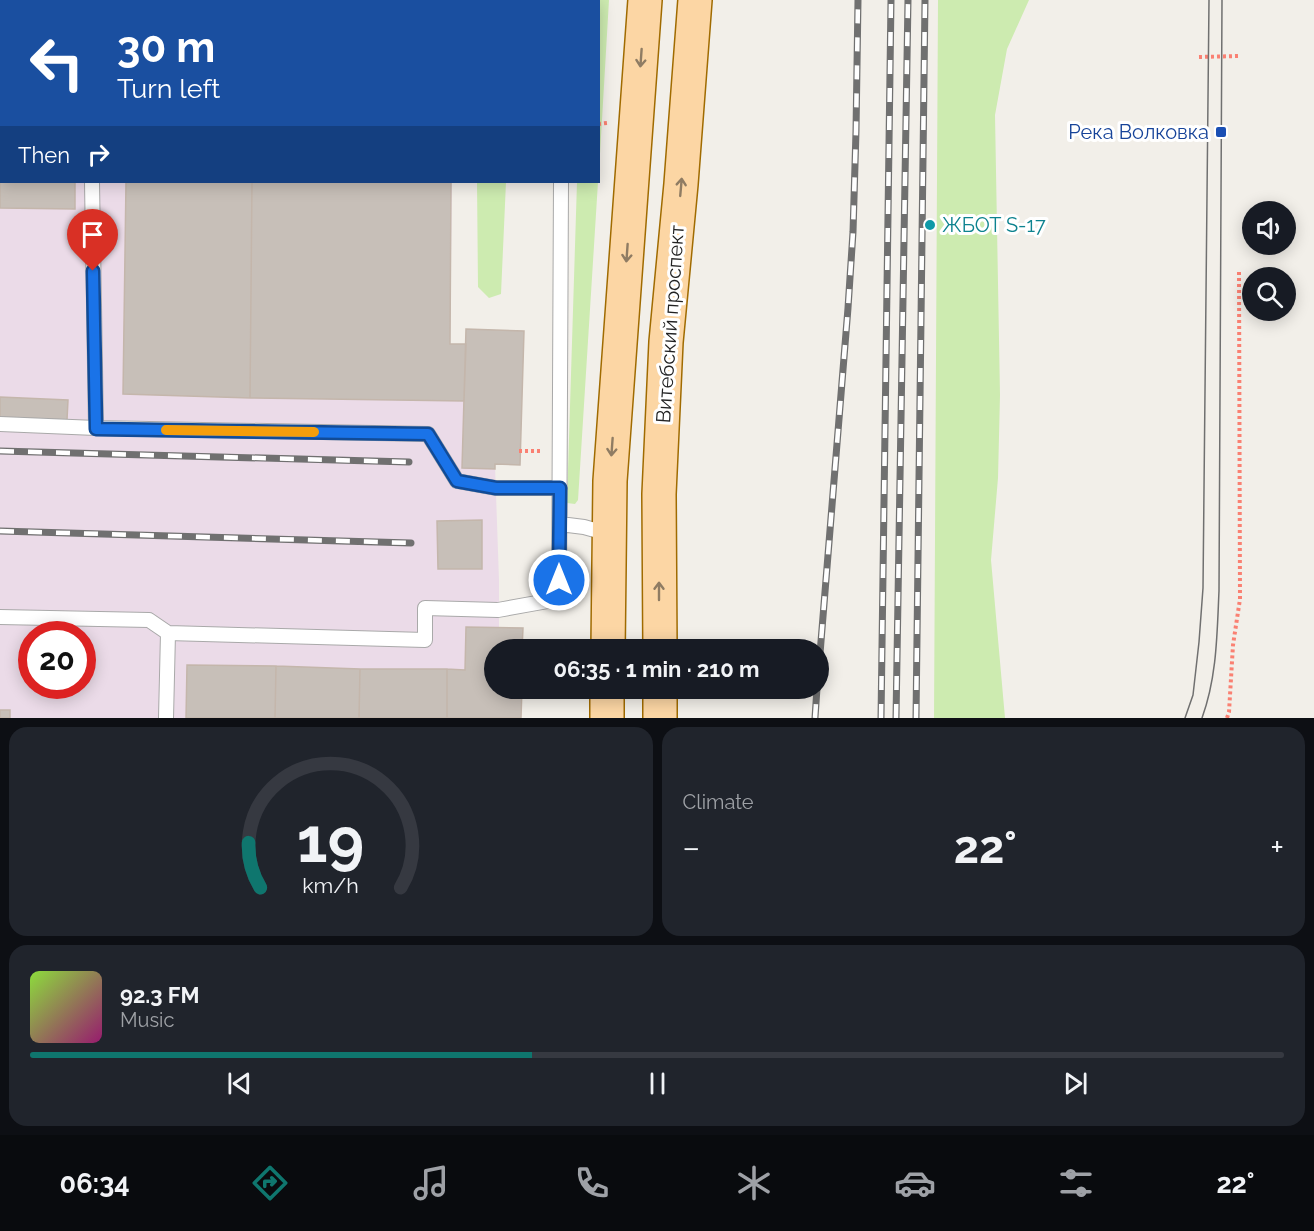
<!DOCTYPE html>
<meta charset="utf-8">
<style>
body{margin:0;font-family:Raleway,sans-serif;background:#20242c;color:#f1f3f6;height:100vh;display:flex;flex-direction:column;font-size:22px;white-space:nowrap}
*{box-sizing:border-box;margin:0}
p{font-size:20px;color:#9ea1a6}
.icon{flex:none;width:33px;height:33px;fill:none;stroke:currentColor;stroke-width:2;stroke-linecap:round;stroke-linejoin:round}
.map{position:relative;height:718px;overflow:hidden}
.side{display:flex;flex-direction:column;gap:9px;padding:9px;background:#0d0f14;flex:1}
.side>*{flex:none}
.hud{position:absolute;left:0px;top:0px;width:600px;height:183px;box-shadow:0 3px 15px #0003;background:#1a4fa0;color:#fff;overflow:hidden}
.tools{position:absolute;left:1242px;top:201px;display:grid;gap:12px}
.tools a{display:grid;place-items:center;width:54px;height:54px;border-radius:50%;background:#171b24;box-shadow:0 3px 15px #0003;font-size:30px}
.speed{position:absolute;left:18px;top:621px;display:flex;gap:12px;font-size:30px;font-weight:700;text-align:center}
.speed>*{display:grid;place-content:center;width:78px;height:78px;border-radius:50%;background:#171b24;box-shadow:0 3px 15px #0003;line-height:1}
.speed .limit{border:9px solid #d22;background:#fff;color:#111}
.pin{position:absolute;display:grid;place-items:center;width:51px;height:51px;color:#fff;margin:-62px -26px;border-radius:50% 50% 50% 0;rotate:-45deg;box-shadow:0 0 6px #0007}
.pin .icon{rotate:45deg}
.me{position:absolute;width:66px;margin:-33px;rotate:0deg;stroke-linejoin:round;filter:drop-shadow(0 0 4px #0008)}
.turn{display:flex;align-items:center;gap:21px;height:126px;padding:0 18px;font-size:27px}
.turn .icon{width:78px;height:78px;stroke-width:2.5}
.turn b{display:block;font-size:42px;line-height:51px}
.then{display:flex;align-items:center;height:57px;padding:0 18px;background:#0003;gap:12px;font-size:22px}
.big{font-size:45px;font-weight:700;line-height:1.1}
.side .tile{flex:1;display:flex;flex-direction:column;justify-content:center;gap:9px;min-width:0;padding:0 21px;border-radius:18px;background:#20242c}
.side .dial{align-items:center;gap:0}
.dial svg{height:156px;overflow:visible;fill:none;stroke:#363941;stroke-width:7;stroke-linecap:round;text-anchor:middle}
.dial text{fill:#f1f3f6;stroke:none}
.song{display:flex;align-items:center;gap:18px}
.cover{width:72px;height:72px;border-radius:9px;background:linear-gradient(135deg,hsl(90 70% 55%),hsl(320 70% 35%))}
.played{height:6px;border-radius:3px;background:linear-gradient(90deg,#0f766e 40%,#363941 40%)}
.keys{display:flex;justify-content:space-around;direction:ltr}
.heat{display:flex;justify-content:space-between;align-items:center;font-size:33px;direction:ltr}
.side .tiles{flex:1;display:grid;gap:9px;grid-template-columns:1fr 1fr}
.tile:last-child{grid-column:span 2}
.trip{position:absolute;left:484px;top:639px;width:345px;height:60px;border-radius:30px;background:#171b24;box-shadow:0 3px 15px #0003;font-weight:700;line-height:60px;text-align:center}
.menu{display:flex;height:96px;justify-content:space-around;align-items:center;background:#090b0e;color:#9ea1a6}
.menu .icon{width:42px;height:42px}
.menu .current{color:#0f766e}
.menu b{font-size:27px;color:#f1f3f6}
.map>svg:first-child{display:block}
.industrial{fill:#ebdbe8;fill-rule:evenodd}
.grass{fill:#cdebb0}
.building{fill:#c7bfb8;stroke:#c4b6ab;stroke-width:1.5}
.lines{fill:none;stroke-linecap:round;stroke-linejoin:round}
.service-casing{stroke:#a9a9a9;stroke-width:16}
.primary-casing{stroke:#a06b00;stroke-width:36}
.path{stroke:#fa8072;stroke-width:4;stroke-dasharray:3 3;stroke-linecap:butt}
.service{stroke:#fff;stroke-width:14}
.primary{stroke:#fcd6a4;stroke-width:33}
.tram{stroke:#707070;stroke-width:1.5}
.rail-casing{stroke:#707070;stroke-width:7}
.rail{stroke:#fff;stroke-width:4.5;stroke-dasharray:14;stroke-linecap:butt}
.oneway{stroke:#8f7c63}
.route-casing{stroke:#114b97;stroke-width:15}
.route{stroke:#1a73e8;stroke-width:10}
.slow{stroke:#f59e0b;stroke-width:10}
.transit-dot{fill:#1a4fb4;stroke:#fff;stroke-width:2}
.culture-dot{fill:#0f9aa8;stroke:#fff;stroke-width:2}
.labels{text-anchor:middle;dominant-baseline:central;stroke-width:6;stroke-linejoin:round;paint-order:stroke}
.transit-label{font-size:20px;fill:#164399;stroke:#fff;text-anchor:end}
.culture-label{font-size:20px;fill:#0d838f;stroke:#fff;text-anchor:start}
.street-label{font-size:20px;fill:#222;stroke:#fff}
</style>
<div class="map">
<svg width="1314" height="718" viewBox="0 0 1314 718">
<rect width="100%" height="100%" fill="#f2efe9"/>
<!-- industrial -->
<path class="industrial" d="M 0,0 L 473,0 L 473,2 L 2,2 L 2,182 L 452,182 L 450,344 L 466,344 L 520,465 L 495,465 L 499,580 L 499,627 L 523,628 L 522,649 L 495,650 L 495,688 L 522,689 L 521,718 L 0,718 ZM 32,634 L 82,634 L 82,686 L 32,686 Z"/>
<!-- grass -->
<path class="grass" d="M 508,0 L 609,0 L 599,171 L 598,2 L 508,2 Z
M 938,0 L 1029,0 L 1007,49 L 995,115 L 1000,395 L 998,478 L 991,560 L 1005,718 L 934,718 Z
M 477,182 L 506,182 L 501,294 L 489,298 L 478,287 Z
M 577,182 L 598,182 L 578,500 L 575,504 L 567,503 Z"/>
<!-- building -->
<path class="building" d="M 13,0 L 42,0 L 42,2 L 13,2 Z
M 71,0 L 122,0 L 122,2 L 71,2 Z
M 434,0 L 472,0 L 472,2 L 434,2 Z
M 0,17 L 2,17 L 2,51 L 0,51 Z
M 0,130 L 2,130 L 2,182 L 75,182 L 75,209 L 0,208 Z
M 126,182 L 252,182 L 250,398 L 123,394 Z
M 252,182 L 451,182 L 450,344 L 466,344 L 464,401 L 250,398 Z
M 466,329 L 524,331 L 520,465 L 495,464 L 495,469 L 462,468 Z
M 0,397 L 68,400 L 67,420 L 0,417 Z
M 482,520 L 482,569 L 438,569 L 437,521 Z
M 466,627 L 523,628 L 522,650 L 495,650 L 495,688 L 522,688 L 521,718 L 447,718 L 447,669 L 465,670 Z
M 187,665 L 276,666 L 275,718 L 186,718 Z
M 276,666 L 360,669 L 359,718 L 275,718 Z
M 360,669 L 447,669 L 447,718 L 359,718 Z
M 0,710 L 10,710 L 10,718 L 0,718 Z"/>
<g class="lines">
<!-- service casing -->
<g class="service-casing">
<path id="service" d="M 292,2 L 292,0
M 0,79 L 2,79
M 92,182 L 96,428
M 0,424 L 96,428 L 428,434 L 457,481 L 496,488 L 560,488
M 560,524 L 584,527 L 609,534
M 0,617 L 149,620 L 168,633
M 166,718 L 168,633 L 425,640 L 425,608 L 498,610 L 559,599 L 561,182"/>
</g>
<!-- primary casing -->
<g class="primary-casing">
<path id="primary" d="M 608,650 L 610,481 L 645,0
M 660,650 L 659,494 L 666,342 L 681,184 L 695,0
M 660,688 L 660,718
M 607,718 L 607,688"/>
</g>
<!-- path -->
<path class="path" d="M 1199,57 L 1239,56
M 598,124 L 607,123
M 519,451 L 543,451
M 1227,718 L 1229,712 L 1233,645 L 1240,599 L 1239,271"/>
<!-- service -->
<use href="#service" class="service"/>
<!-- primary -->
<use href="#primary" class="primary"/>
<!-- tram -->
<path class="tram" d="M 1185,718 L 1193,695 L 1199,642 L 1203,588 L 1209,0
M 1202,718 C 1217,677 1217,634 1219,591 L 1222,0"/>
<!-- rail casing -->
<g class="rail-casing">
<path id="rail" d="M 0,451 L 409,462
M 0,531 L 411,543
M 819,666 L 848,308 L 853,232 L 856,131 L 858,0
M 815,718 L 817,688
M 881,718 L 891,0
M 896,718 L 908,0
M 916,718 L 925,0"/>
</g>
<!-- rail -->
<use href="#rail" class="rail"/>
</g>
<!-- one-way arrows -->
<defs><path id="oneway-shaft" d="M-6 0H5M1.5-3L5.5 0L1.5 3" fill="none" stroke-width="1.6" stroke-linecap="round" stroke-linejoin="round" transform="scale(1.5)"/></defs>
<g class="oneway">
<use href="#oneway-shaft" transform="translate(641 58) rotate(94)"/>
<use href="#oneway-shaft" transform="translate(681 187) rotate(-85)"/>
<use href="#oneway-shaft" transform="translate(627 253) rotate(94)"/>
<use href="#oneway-shaft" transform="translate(612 447) rotate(94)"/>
<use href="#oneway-shaft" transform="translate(659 591) rotate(-90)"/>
</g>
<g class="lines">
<!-- route casing -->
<g class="route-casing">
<path id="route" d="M 93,271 L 96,429 L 428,434 L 457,481 L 496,488 L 560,488 L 559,580"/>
</g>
<!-- route -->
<use href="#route" class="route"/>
<!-- slow -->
<path class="slow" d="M 166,430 L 314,432"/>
</g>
<!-- markers -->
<rect class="transit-dot" x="1215" y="126" width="12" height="12" rx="3"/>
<circle class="culture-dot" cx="930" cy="225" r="6"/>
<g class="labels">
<!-- transit labels -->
<g class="transit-label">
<text x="1209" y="132">Река Волковка</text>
</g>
<!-- culture labels -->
<g class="culture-label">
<text x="942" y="225">ЖБОТ S-17</text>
</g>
<!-- street labels -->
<g class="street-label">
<text transform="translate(670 324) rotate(-86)">Витебский проспект</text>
</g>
</g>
</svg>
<div class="tools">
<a><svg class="icon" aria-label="sound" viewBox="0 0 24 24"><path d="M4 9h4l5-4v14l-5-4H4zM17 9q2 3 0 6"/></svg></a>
<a><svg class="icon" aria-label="search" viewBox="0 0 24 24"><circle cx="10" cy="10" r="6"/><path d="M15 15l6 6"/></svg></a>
</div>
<div class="speed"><div class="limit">20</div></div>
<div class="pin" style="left:93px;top:271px;background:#d93025"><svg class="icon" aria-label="arrive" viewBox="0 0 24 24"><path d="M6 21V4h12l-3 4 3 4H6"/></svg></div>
<svg class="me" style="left:559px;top:580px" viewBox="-20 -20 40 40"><circle r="17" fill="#1a73e8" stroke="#fff" stroke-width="3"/><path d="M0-11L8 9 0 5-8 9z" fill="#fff"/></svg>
<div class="trip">06:35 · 1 min · 210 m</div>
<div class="hud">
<div class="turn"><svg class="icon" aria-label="left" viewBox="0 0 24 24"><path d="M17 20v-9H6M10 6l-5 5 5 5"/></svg><div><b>30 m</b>Turn left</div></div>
<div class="then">Then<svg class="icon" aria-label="right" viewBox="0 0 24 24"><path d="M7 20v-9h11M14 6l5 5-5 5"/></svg></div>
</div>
</div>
<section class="side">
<div class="tiles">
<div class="tile dial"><svg viewBox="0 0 100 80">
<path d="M14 69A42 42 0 1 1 86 69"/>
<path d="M14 69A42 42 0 0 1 8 46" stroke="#0f766e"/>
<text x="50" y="56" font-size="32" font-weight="700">19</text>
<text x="50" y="72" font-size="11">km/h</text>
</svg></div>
<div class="tile"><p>Climate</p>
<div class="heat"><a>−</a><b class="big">22°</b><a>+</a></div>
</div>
<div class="tile">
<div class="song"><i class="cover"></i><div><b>92.3 FM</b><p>Music</p></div></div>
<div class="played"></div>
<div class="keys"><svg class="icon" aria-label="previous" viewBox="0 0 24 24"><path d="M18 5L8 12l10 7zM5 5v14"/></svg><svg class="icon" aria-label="pause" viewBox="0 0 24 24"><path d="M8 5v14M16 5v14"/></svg><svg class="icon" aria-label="next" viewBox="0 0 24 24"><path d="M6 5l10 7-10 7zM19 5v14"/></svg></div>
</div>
</div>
</section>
<nav class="menu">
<b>06:34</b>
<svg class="icon current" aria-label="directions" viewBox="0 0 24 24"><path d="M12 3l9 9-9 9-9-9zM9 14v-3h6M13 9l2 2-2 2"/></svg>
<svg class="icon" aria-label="music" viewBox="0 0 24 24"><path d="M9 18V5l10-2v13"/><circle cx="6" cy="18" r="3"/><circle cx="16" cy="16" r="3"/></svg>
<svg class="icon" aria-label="phone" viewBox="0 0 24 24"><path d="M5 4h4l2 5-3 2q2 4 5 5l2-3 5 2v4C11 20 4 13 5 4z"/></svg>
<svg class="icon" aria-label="climate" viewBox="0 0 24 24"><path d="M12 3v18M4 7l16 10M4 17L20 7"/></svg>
<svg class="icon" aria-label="car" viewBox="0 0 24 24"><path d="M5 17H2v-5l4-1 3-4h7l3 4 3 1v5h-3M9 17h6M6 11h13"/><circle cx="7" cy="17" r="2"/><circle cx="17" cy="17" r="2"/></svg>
<svg class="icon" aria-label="filters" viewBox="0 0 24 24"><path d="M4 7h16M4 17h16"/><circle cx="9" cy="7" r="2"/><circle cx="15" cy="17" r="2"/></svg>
<b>22°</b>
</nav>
